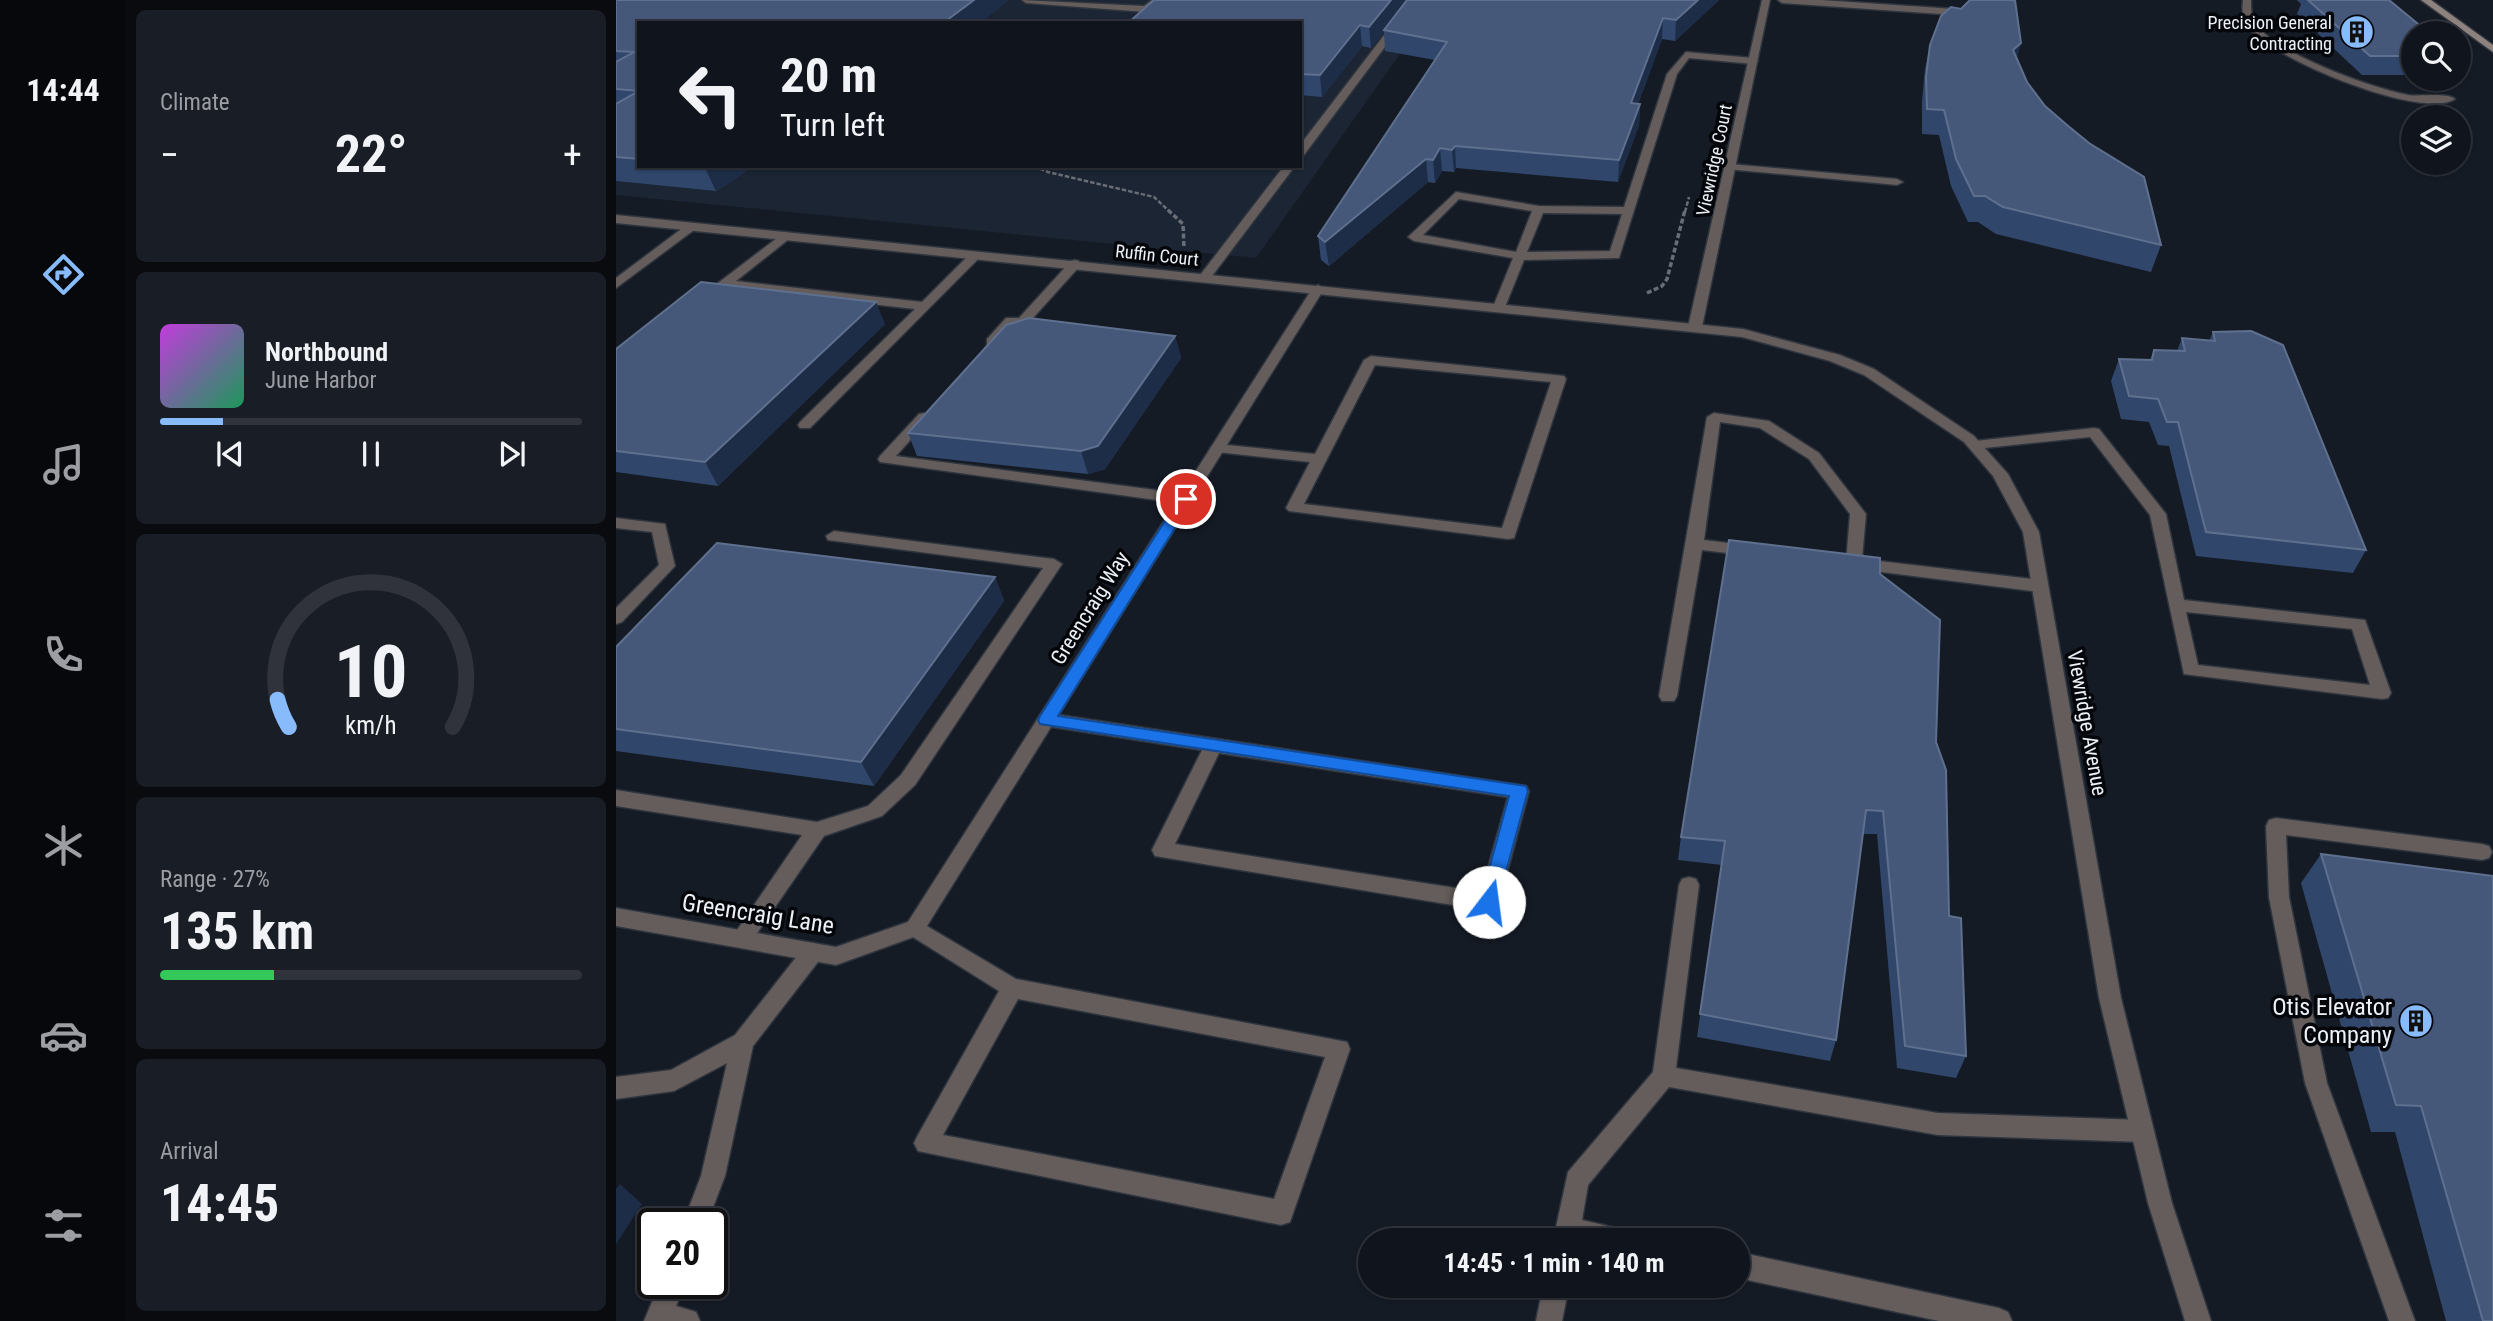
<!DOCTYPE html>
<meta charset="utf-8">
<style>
body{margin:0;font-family:"Roboto Condensed",sans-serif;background:#191d25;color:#f1f3f6;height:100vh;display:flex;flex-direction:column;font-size:26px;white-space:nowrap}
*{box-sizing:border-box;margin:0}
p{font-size:23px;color:#9c9ea3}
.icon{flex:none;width:38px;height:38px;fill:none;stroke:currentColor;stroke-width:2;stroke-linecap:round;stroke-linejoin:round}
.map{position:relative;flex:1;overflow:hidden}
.drawer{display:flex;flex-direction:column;gap:10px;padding:10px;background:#090b0f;width:490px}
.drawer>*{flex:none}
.guide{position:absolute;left:21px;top:21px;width:665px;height:147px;border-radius:0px;box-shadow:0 2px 5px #0004,0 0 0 2px #30333b;background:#10141c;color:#f1f3f6;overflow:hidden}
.tools{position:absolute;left:1785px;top:21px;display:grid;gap:14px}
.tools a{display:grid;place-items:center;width:70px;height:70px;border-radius:50%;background:#10141c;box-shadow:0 2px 5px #0004,0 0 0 2px #30333b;font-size:35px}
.speed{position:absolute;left:21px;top:1208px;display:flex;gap:14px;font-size:35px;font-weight:700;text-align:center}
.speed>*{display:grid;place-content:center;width:91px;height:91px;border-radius:50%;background:#10141c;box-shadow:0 2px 5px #0004,0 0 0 2px #30333b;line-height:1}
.speed .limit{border:4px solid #111;border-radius:10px;background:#fff;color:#111}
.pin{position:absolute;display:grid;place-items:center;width:60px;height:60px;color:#fff;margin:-30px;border:4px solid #fff;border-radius:50%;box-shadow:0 2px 7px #0007}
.me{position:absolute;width:77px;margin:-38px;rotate:15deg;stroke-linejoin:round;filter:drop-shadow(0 0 5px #0008)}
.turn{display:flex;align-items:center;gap:24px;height:147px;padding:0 28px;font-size:32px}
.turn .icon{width:91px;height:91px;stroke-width:2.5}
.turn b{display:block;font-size:49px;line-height:60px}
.big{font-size:52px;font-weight:700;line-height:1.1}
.drawer .widget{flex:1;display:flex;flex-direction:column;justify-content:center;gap:10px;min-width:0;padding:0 24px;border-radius:10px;background:#191d25}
.drawer .dial{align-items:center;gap:0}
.dial svg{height:182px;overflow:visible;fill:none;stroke:#30333b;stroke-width:7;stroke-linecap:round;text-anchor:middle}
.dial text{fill:#f1f3f6;stroke:none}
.song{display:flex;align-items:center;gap:21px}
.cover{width:84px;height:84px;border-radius:10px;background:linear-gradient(135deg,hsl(290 70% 55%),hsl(150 70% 35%))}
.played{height:7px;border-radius:4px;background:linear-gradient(90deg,#87bbfb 15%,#30333b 15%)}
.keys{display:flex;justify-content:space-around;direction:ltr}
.heat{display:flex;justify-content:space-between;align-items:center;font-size:38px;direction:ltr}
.charge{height:10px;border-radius:5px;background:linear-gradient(90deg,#34c759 27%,#30333b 0)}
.trip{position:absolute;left:742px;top:1228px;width:392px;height:70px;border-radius:35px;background:#10141c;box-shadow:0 2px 5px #0004,0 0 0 2px #30333b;font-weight:700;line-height:70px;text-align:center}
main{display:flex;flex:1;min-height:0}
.tab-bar{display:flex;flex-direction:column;width:126px;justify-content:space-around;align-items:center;background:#06080b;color:#9c9ea3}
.tab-bar .icon{width:49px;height:49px}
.tab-bar .selected{color:#87bbfb}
.tab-bar b{font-size:32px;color:#f1f3f6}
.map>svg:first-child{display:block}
.built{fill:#1b2533;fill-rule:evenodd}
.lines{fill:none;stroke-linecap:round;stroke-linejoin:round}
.service-casing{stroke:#2f353e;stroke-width:3}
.minor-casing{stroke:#2f353e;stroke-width:3}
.tertiary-casing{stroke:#2f353e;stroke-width:3}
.secondary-casing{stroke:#2f353e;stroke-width:3}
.path-far1{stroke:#686d76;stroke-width:2.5;stroke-dasharray:4.5 2;stroke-linecap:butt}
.path{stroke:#686d76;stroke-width:3.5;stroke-dasharray:5 2.5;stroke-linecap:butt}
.service{fill:#645d5b;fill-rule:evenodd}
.minor{fill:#645d5b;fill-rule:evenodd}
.tertiary{fill:#645d5b;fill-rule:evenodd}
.secondary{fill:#8e827f;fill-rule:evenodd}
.wall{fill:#30466b}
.shaded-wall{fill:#1d2d48}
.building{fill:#45587a;stroke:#5f708e;stroke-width:2}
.route{fill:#1a73e8;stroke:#114b97;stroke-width:2}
.labels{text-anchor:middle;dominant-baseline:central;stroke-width:7;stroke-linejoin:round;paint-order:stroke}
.far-poi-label{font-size:18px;fill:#edf1f8;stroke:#04060a;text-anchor:end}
.far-street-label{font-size:18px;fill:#edf1f8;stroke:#04060a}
.street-label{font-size:21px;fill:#edf1f8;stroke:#04060a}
.near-street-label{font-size:24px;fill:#edf1f8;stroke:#04060a}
.near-poi-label{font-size:24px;fill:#edf1f8;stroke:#04060a;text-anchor:end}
</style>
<main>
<nav class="tab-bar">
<b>14:44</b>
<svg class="icon selected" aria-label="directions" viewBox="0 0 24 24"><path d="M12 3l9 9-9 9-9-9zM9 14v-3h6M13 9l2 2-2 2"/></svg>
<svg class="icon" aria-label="music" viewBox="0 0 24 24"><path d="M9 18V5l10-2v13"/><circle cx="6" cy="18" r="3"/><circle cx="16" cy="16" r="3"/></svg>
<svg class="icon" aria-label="phone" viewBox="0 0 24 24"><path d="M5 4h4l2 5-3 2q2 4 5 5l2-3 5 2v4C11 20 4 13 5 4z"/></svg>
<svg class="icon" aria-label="climate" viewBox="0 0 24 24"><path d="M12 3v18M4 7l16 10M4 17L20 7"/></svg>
<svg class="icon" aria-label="car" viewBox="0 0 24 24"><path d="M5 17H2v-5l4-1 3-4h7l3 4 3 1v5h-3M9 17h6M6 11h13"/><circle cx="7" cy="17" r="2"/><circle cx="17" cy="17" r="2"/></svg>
<svg class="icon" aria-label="filters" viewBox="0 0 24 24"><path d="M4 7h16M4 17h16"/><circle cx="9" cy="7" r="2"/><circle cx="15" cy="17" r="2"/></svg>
</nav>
<section class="drawer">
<div class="widget"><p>Climate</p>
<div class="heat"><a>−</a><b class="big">22°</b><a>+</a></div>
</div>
<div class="widget">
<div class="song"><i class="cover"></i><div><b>Northbound</b><p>June Harbor</p></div></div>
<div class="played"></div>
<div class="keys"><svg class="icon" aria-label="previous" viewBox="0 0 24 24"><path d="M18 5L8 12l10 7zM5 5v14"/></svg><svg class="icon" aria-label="pause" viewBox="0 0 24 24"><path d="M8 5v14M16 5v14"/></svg><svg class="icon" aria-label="next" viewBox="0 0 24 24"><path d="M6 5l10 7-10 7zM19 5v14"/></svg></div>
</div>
<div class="widget dial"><svg viewBox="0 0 100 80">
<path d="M14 69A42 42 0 1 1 86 69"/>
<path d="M14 69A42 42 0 0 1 9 57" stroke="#87bbfb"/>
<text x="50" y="56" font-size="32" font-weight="700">10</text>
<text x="50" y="72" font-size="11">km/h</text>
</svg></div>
<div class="widget"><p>Range · 27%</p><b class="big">135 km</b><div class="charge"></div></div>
<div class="widget"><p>Arrival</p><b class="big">14:45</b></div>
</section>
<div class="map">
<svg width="1877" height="1321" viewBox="0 0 1877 1321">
<rect width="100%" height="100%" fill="#151b25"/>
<!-- built -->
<path class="built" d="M 0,0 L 822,0 L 640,258 L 0,195 ZM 23,23 L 684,23 L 684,166 L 23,166 Z"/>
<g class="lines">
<!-- service casing -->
<g class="service-casing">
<path id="service" d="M 406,0 L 528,6 L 536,0 L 545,0 L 530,12 L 410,3 Z
M 795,0 L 804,0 L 688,155 L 684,156 L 684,145 Z
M 1162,0 L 1205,0 L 1354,10 L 1359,13 L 1354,16 L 1166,3 Z
M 1627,0 L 1635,0 C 1635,9 1635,19 1641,26 C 1666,56 1754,87 1792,95 C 1806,97 1829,92 1839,99 C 1807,121 1653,58 1631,26 C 1626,18 1626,9 1627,0 Z
M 1070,52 L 1137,58 L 1142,61 L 1137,64 L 1073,58 L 1061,74 L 1003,258 L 908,260 L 889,307 L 883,311 L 877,307 L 897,258 L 798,241 L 792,237 L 840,192 L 923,206 L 1008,207 L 1051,74 ZM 843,199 L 916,211 L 900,252 L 807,235 ZM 927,213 L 1006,214 L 994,251 L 911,252 Z
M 1114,164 L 1281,179 L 1287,182 L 1281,185 L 1110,169 L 1108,167 Z
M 668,166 L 679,166 L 593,280 L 585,280 L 585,274 Z
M 72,224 L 82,227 L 0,288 L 0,278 Z
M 169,232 L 173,233 L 173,239 L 120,281 L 306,302 L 356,252 L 366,255 L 194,428 L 184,428 L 182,425 L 184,422 L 299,309 L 112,288 L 95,302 L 85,302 L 85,296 Z
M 459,260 L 463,261 L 463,267 L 416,319 L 428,321 L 428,327 L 398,325 L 381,345 L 371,345 L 371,339 L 390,318 L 403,318 L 455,261 Z
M 755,356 L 948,376 L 950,379 L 898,538 L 892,539 L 673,511 L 670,508 L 694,462 L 601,452 L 594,448 L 601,444 L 699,454 L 748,360 ZM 759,365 L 935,382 L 886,528 L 688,504 Z
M 308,413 L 315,417 L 280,456 L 570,494 L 578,499 L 570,504 L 264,462 L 262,459 L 264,456 L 303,414 Z
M 1098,413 L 1153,421 L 1203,453 L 1250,514 L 1246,559 L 1424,580 L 1432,586 L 1424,592 L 1234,568 L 1230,563 L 1234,514 L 1193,459 L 1144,428 L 1104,422 L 1088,540 L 1136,546 L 1144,551 L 1136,556 L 1086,550 L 1061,696 L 1058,701 L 1046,701 L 1043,696 L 1091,417 Z
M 1478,428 L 1483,429 L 1550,514 L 1568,600 L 1749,620 L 1775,693 L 1772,698 L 1766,699 L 1568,674 L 1534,515 L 1474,437 L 1359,449 L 1352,445 L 1359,441 ZM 1570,612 L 1736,629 L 1754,685 L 1582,665 Z
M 0,518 L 49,524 L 59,566 L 6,622 L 0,624 L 0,608 L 43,565 L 36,532 L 0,528 Z
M 218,531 L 438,559 L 446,564 L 299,785 L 266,816 L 208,836 L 133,945 L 126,948 L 119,945 L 115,939 L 119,933 L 186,835 L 0,806 L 0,790 L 201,822 L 252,806 L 285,775 L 427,568 L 212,540 L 210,536 Z
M 430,713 L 910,786 L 913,791 L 883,902 L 880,908 L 873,911 L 539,856 L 536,850 L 586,750 L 424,725 L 421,720 L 424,715 ZM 603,753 L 892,797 L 865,892 L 559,844 Z
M 1660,818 L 1866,844 L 1873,846 L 1876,852 L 1873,858 L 1866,860 L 1670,835 L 1673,897 L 1711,1083 L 1799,1321 L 1773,1321 L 1689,1083 L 1653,897 L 1650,826 L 1653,820 Z
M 1073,877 L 1080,879 L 1083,885 L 1060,1068 L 1322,1113 L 1526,1120 L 1534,1123 L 1538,1131 L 1534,1139 L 1526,1142 L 1322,1135 L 1053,1087 L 972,1185 L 966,1220 L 1017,1232 L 1020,1241 L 937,1241 L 952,1172 L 1037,1072 L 1063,885 L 1066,879 Z
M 299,919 L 400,979 L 731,1042 L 734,1049 L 674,1222 L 665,1225 L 302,1151 L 298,1143 L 302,1135 L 383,991 L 292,934 L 289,928 L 292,922 ZM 402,999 L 709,1057 L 658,1199 L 327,1135 Z
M 197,943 L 205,946 L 208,952 L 205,958 L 137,1046 L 109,1176 L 91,1223 L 67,1223 L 85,1176 L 111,1063 L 58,1091 L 0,1099 L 0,1077 L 55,1070 L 119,1035 L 189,946 Z
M 1122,1252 L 1383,1308 L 1392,1312 L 1396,1321 L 1323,1321 L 1122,1278 Z
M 44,1283 L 70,1283 L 60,1306 L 80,1312 L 84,1321 L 28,1321 Z
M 927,1286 L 953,1286 L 946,1321 L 920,1321 Z"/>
</g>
<!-- minor casing -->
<g class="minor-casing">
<path id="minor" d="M 1146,0 L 1154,0 L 1086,327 L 1079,331 L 1072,327 Z
M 702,285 L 708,289 L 306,934 L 220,965 L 0,926 L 0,908 L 220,947 L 292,922 L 696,289 Z"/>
</g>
<!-- tertiary casing -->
<g class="tertiary-casing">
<path id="tertiary" d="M 0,215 L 1127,329 L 1224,355 L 1258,369 L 1358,436 L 1392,474 L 1423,532 L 1505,998 L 1556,1203 L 1595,1321 L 1569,1321 L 1532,1203 L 1483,998 L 1407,532 L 1377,476 L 1348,442 L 1248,375 L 1214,361 L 1126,337 L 0,223 Z"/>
</g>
<!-- secondary casing -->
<g class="secondary-casing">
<path id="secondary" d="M 1805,0 L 1815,0 L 1877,45 L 1877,52 Z"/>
</g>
<!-- path-far1 -->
<path class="path-far1" d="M 418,166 L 432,172 L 538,197 L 554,212
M 1069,212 L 1073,197"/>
<!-- path -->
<path class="path" d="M 552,210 L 567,224 L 568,248
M 1031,293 L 1046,286 L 1051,279 L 1069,210"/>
<!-- service -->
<use href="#service" class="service"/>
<!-- minor -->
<use href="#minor" class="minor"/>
<!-- tertiary -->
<use href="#tertiary" class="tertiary"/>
<!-- secondary -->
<use href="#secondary" class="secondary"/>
</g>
<!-- wall -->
<path class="wall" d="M 0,0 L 23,23 L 23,166 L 137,166 L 116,181 L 100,191 L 0,181 Z
M 538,0 L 1103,0 L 1059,41 L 1046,39 L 1022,104 L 1024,104 L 1023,125 L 1002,182 L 840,168 L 838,172 L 826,171 L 819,183 L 812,182 L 713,266 L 705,260 L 702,236 L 819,60 L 769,51 L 768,31 L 755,48 L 746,46 L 706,97 L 684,95 L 684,23 Z
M 1681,0 L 1773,0 L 1797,33 L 1797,75 L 1746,75 L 1681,14 L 1685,4 Z
M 1314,45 L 1401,59 L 1411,82 L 1429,106 L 1545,245 L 1535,272 L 1380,234 L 1362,222 L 1352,222 L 1335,186 L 1323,135 L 1306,134 L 1306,101 L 1309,69 Z
M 269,324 L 102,486 L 0,472 L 0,349 Z
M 1597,332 L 1750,550 L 1737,573 L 1580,556 L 1553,446 L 1542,445 L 1533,422 L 1505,419 L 1495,381 L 1503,359 L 1534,360 L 1538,350 L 1561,351 L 1566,338 L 1593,341 Z
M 559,336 L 565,358 L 489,469 L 472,474 L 301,456 L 292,433 Z
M 1264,574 L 1320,742 L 1333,916 L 1350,1056 L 1340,1078 L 1281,1068 L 1261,834 L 1247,834 L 1220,1040 L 1214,1061 L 1081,1037 L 1106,865 L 1062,860 L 1065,837 Z
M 379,577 L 388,601 L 258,786 L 0,751 L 0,647 Z
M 1705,854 L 1877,876 L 1877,1321 L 1830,1321 L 1779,1132 L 1755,1132 L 1685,883 Z"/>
<!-- shaded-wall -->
<path class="shaded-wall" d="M 358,0 L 394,0 L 364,23 L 327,23 Z
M 775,0 L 792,0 L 755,48 L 753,27 Z
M 1082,0 L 1103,0 L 1059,41 L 1060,20 Z
M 1047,18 L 1046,39 L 1014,125 L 1015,103 Z
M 744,25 L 746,46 L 706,97 L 704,75 Z
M 1405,43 L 1399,67 L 1397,50 Z
M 1024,104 L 1023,125 L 1002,182 L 1003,160 Z
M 839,146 L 840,168 L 838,172 L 836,150 Z
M 824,148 L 826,171 L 819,183 L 817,160 Z
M 810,159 L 812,182 L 713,266 L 709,242 Z
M 88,166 L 137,166 L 116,181 L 100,191 Z
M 260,302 L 269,324 L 102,486 L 89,462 Z
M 559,336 L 565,358 L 489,469 L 472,474 L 465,451 Z
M 379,577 L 388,601 L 258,786 L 245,762 Z
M 4,1184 L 26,1204 L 0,1244 L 0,1189 Z"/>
<!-- building -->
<path class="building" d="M 0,0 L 358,0 L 327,23 L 23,23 L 23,91 L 0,89 L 0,62 L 18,52 L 0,51 Z
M 538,0 L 775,0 L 753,27 L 744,25 L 704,75 L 684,74 L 684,23 L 512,23 Z
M 791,0 L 1082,0 L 1060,20 L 1047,18 L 1015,103 L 1024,104 L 1003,160 L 839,146 L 836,150 L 824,148 L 817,160 L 810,159 L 709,242 L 702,236 L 831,42 L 768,30 Z
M 1354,0 L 1399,0 L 1405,43 L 1397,50 L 1411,82 L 1429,106 L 1451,125 L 1473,143 L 1528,177 L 1545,245 L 1387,207 L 1369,196 L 1358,196 L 1340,159 L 1328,110 L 1311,109 L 1310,77 L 1314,45 L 1325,16 L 1335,7 L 1345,9 Z
M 1692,0 L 1773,0 L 1813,33 L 1797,33 L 1797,56 L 1754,56 Z
M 23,91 L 23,159 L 0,157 L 0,104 Z
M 85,282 L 260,302 L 89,462 L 0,451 L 0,349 Z
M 413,318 L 559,336 L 482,446 L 465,451 L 292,433 L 390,325 Z
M 1635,331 L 1667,345 L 1750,550 L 1590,532 L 1562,422 L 1551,422 L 1542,399 L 1513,396 L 1503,359 L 1536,360 L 1538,350 L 1569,351 L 1566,338 L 1599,341 L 1597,332 Z
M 1113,540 L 1264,558 L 1264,574 L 1324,620 L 1320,742 L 1330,770 L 1333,916 L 1345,918 L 1350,1056 L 1289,1046 L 1267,811 L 1250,810 L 1220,1040 L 1084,1014 L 1109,841 L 1065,837 Z
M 101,543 L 379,577 L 245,762 L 0,729 L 0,647 Z
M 1705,854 L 1877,876 L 1877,1321 L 1867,1321 L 1805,1106 L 1780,1105 Z"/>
<!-- route -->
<path class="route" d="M 570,494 L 577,499 L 442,716 L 910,786 L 912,791 L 880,908 L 873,910 L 866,908 L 864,902 L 893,796 L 424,724 L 422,720 L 424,716 L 563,499 Z"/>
<!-- icons -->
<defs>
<g id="building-disc" transform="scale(1.75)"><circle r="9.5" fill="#87bbfb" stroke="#04060a"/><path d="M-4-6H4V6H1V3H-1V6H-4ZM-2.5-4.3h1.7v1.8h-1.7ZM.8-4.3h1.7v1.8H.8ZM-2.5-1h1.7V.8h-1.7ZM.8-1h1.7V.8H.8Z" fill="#111"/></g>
</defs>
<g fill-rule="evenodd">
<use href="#building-disc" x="1741" y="32"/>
<use href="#building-disc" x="1800" y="1021"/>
</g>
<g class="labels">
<!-- far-poi labels -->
<g class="far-poi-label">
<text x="1716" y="22">Precision General<tspan x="1716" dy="21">Contracting</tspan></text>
</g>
<!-- far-street labels -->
<g class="far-street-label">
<text transform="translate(1098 160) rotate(-78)">Viewridge Court</text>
<text transform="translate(541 255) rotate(6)">Ruffin Court</text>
</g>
<!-- street labels -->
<g class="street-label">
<text transform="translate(474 608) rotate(-58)">Greencraig Way</text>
<text transform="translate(1471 723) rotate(80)">Viewridge Avenue</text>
</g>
<!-- near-street labels -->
<g class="near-street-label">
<text transform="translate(142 914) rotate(9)">Greencraig Lane</text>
</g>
<!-- near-poi labels -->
<g class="near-poi-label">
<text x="1776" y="1007">Otis Elevator<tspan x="1776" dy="28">Company</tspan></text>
</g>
</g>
</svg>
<div class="tools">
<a><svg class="icon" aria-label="search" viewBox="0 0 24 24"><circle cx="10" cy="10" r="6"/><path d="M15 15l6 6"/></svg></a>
<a><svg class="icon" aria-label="layers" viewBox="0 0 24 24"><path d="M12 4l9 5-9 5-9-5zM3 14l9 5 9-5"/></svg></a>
</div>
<div class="speed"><div class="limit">20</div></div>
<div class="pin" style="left:570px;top:499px;background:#d93025"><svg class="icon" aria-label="arrive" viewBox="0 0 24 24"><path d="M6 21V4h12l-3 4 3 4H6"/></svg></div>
<svg class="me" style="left:873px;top:902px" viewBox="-20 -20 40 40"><circle r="19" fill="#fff"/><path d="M0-13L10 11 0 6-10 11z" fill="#1a73e8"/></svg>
<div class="trip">14:45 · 1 min · 140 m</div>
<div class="guide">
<div class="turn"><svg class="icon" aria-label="left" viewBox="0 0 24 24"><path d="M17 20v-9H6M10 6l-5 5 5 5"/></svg><div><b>20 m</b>Turn left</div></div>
</div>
</div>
</main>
